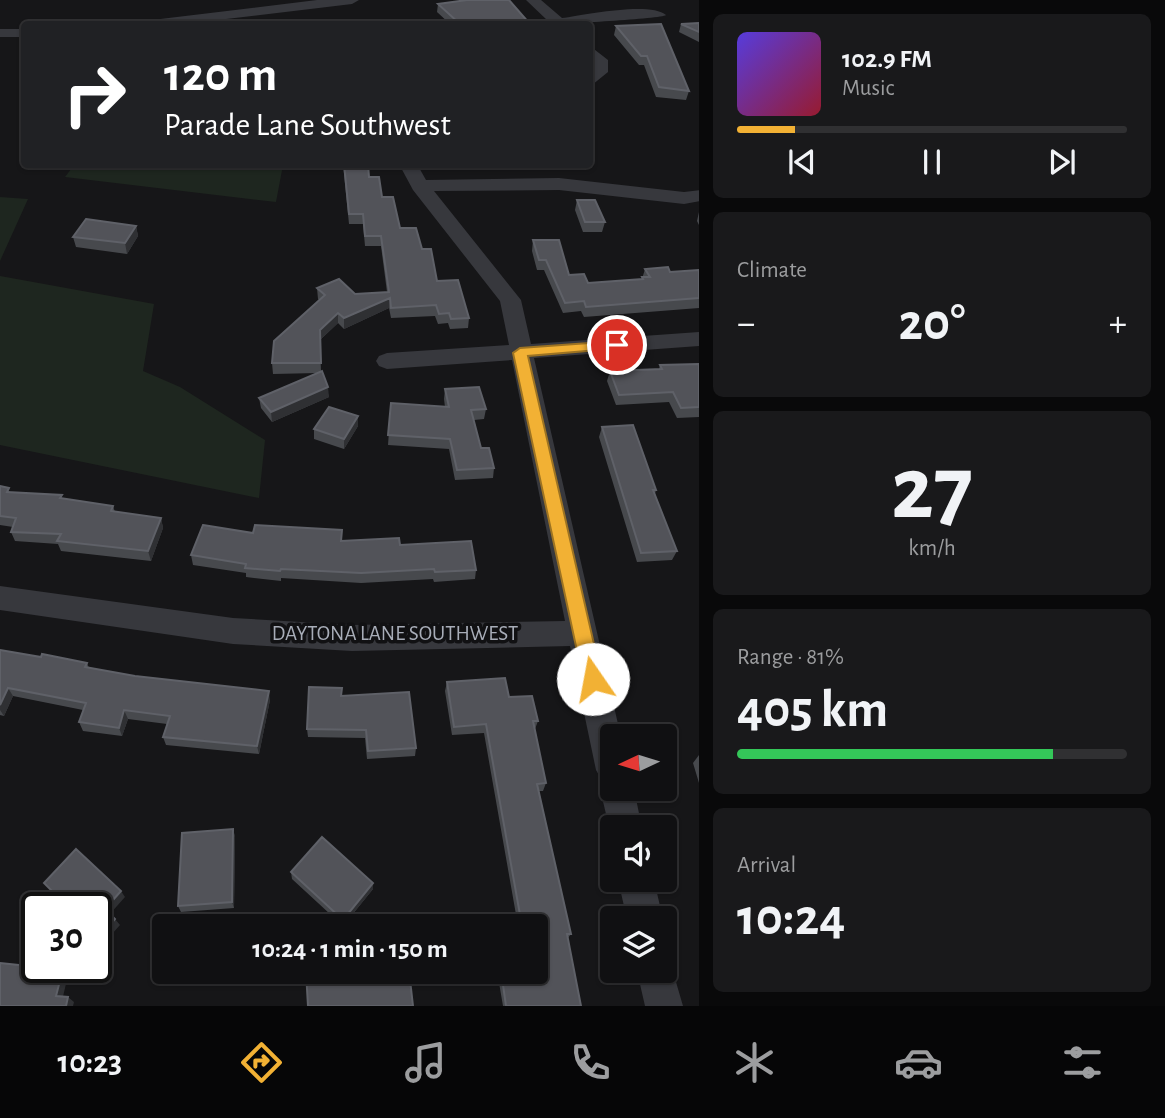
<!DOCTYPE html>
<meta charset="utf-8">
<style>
body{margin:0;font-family:"Alegreya Sans",sans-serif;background:#19191b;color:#f1f3f6;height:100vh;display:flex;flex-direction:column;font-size:26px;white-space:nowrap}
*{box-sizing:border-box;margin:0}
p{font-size:23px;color:#9c9d9f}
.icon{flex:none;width:38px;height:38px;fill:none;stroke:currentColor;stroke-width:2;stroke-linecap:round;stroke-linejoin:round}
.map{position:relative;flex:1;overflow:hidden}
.details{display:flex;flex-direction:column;gap:14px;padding:14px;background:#09090a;width:466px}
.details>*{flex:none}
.guide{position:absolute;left:21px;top:21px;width:572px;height:147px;border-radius:7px;box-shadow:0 2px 5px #0004,0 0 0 2px #303032;background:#202124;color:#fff;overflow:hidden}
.needle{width:46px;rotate:266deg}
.tools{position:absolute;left:600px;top:724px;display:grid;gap:14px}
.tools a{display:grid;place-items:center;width:77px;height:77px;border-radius:7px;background:#101012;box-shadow:0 2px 5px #0004,0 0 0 2px #303032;font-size:35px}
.speed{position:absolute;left:21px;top:892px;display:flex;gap:14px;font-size:35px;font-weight:700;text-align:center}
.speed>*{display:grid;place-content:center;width:91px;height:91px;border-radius:50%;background:#101012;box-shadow:0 2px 5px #0004,0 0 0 2px #303032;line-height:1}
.speed .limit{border:4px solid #111;border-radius:10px;background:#fff;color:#111}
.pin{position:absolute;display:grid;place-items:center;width:60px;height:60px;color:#fff;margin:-30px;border:4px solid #fff;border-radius:50%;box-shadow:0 2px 7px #0007}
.me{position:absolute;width:77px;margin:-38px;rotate:348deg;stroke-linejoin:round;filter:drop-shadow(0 0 5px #0008)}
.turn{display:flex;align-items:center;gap:24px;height:147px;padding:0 28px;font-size:32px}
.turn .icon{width:91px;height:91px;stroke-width:2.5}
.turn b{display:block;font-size:49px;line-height:60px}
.big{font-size:52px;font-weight:700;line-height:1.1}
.details .widget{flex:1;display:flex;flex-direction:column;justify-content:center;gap:10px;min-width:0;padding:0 24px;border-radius:10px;background:#19191b}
.details .dial{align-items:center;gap:0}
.dial b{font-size:91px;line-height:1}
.song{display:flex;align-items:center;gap:21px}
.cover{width:84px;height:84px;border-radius:10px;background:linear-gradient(135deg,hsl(250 70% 55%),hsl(350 70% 35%))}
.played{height:7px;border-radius:4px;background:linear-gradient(90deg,#f2b134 15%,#303032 15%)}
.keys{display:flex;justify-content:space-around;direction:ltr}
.heat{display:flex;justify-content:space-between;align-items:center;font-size:38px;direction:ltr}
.charge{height:10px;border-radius:5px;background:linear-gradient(90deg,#34c759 81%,#303032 0)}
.trip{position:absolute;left:152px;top:914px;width:396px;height:70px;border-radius:7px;background:#101012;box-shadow:0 2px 5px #0004,0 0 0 2px #303032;font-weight:700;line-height:70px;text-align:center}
.dock{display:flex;height:112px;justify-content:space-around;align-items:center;background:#060607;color:#9c9d9f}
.dock .icon{width:49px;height:49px}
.dock .selected{color:#f2b134}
.dock b{font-size:32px;color:#f1f3f6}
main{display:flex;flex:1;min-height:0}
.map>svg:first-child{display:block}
.green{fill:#1e261f}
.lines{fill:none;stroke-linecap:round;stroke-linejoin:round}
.minor{fill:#37383d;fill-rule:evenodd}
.wall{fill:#47494d}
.shaded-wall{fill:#2f3033}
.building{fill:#525359;stroke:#5f6168;stroke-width:2}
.route{fill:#f2b134;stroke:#9d7322;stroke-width:2}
.labels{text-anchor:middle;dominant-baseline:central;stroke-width:7;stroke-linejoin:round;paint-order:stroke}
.street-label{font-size:21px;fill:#a8adb8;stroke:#111113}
</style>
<main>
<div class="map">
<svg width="700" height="1006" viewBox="0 0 700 1006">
<rect width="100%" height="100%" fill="#161618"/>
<!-- green -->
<path class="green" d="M 74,165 L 74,164 L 283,165 L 276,202 L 65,177 Z
M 0,197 L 28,199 L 0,261 Z
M 0,276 L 154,304 L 143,371 L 180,387 L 265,440 L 259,498 L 0,445 Z"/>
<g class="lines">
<!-- minor -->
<path class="minor" d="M 317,0 L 359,0 L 352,4 L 184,24 L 145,24 L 152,20 Z
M 526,0 L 541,0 L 562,18 C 584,15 650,1 666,15 C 661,19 561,24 546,24 L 548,21 Z
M 0,29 L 24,29 L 24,37 L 0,37 Z
M 590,46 L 608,60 L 608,72 L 592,85 Z
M 399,164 L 417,164 L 426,180 L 559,178 L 684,192 L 700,190 L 700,201 L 684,204 L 559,190 L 434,191 L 521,300 L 531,344 L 700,332 L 700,346 L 534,358 L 621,737 L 612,737 L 612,789 L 634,789 L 642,828 L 612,828 L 612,839 L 600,789 L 603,782 L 596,770 L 570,646 L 352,651 L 233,644 L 0,610 L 0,586 L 233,618 L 352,625 L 565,621 L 512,360 L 387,369 L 379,366 L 376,361 L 379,356 L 387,353 L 509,345 L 500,301 L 413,190 Z
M 618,880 L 654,880 L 663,919 L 627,919 Z
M 665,956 L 669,958 L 683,1006 L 645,1006 L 637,971 L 665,971 Z"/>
</g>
<!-- wall -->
<path class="wall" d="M 438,4 L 530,24 L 450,24 L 437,12 Z
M 699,23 L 699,42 L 679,32 L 681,24 Z
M 616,26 L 689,91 L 686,100 L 656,97 L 644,65 L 639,65 L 614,35 Z
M 343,164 L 368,164 L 369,177 L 400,228 L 422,249 L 437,281 L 469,318 L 468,328 L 450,329 L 448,323 L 438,324 L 435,316 L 391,318 L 389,308 L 344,329 L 338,323 L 320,340 L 321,371 L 329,397 L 272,422 L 261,408 L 259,398 L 318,373 L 273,374 L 272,363 L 319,300 L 318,299 L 317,288 L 355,294 L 387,292 L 381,246 L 365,246 L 363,224 L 349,224 Z
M 577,200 L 605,222 L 602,232 L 583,232 L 575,210 Z
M 699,212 L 699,225 L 697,221 Z
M 136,226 L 138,236 L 127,254 L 76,247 L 73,237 Z
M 533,240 L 569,275 L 588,283 L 642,279 L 645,269 L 670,272 L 699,270 L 699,308 L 584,317 L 581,311 L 563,313 L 544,270 L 537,270 L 532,251 Z
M 699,364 L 699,417 L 677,418 L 669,402 L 616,405 L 607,381 L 610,371 L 659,369 L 660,365 Z
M 445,389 L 486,409 L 484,419 L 474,420 L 481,448 L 494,468 L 493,478 L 455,480 L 449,449 L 388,445 L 391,403 L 445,407 L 444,399 Z
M 358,416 L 358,426 L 344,449 L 314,439 L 314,429 Z
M 602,427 L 656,490 L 655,494 L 677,551 L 672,560 L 637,562 L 599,437 Z
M 0,486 L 11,492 L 113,506 L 115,512 L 161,518 L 163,528 L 151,561 L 61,551 L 58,544 L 15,541 L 11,532 L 13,527 L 0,525 Z
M 253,533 L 400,545 L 476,570 L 475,579 L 434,582 L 433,579 L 361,583 L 281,578 L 281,581 L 246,577 L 246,573 L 193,565 L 191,555 Z
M 0,650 L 41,657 L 87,663 L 89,668 L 270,700 L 259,754 L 166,745 L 163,737 L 167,724 L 128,719 L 122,736 L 83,731 L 79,722 L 83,710 L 13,696 L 4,716 L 0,715 Z
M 447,682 L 509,697 L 538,721 L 535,729 L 546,783 L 543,791 L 539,791 L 571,934 L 568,938 L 581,1006 L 503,1006 L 497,971 L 536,971 L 536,926 L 518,926 L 484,733 L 452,735 L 445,691 Z
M 341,696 L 416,748 L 415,756 L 367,759 L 365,738 L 308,737 L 307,729 Z
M 699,755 L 699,783 L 693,763 Z
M 233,829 L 235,837 L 234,908 L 181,912 L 178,906 Z
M 291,872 L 373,889 L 343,926 L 292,879 Z"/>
<!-- shaded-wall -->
<path class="shaded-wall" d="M 136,226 L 138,236 L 127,254 L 125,243 Z
M 390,298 L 389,308 L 344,329 L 344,318 Z
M 338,313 L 338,323 L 320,340 L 321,373 L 320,330 Z
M 328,387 L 329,397 L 272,422 L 271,412 Z
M 358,416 L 358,426 L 344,449 L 344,439 Z
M 161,518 L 163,528 L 151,561 L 148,551 Z
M 8,688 L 13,696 L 4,716 L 0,710 L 0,705 Z
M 269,691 L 270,700 L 259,754 L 257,746 Z
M 124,710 L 128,719 L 122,736 L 119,728 Z
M 233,829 L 235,837 L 234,908 L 232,902 Z
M 373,883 L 373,889 L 343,926 L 343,920 Z
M 121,891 L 125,897 L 109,915 L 105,909 Z
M 115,919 L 120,925 L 96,952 L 96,941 Z
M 63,969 L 68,975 L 62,1001 L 56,996 Z
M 68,997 L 74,1002 L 73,1006 L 66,1006 Z"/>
<!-- building -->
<path class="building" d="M 467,0 L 509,0 L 530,24 L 460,24 L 438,4 Z
M 699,23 L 699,32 L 681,24 Z
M 661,24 L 689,91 L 659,87 L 647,56 L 641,56 L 616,26 Z
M 344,164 L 368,164 L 369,177 L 379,177 L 382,197 L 393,197 L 400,228 L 416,228 L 422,249 L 431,249 L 437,281 L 458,280 L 469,318 L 451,319 L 449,313 L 439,314 L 436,305 L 391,308 L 390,298 L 344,318 L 338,313 L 320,330 L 321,363 L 272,363 L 274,341 L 325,295 L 317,288 L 339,279 L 355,294 L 389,292 L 381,236 L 365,236 L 363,214 L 349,214 Z
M 577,200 L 595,200 L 605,222 L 585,222 Z
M 86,219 L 136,226 L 125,243 L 73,237 Z
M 533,240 L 559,240 L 569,275 L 584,274 L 588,283 L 643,279 L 642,277 L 650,277 L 645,269 L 668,267 L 670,272 L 699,270 L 699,298 L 586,307 L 584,301 L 565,303 L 546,260 L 539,260 Z
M 699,364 L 699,407 L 681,408 L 673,392 L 619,395 L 610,371 L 662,369 L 660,365 Z
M 322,371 L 328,387 L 271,412 L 259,398 Z
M 479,387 L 486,409 L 471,410 L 481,448 L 489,448 L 494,468 L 457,470 L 450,439 L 388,435 L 391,403 L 449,407 L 445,389 Z
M 329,407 L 358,416 L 344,439 L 314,429 Z
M 633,425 L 656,490 L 653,490 L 677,551 L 641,553 L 602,427 Z
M 0,486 L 9,488 L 7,492 L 62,495 L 60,498 L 113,506 L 111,511 L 161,518 L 148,551 L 57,541 L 61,534 L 11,532 L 16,518 L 0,516 Z
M 203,525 L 253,533 L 255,525 L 342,530 L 341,541 L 399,538 L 400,545 L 471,541 L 476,570 L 435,572 L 434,569 L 361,573 L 281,569 L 280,571 L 245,568 L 246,564 L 191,555 Z
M 0,650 L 41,657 L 42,654 L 87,663 L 85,667 L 135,676 L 269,691 L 257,746 L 163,737 L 170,716 L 124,710 L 119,728 L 79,722 L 86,703 L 8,688 L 0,705 Z
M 505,678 L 509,697 L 532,696 L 538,721 L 533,721 L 546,783 L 537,784 L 571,934 L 567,934 L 581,1006 L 506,1006 L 501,971 L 536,971 L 536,926 L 522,926 L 486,724 L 454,727 L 447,682 Z
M 309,687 L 342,688 L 341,696 L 409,692 L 416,748 L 368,751 L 366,730 L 307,729 Z
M 233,829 L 232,902 L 178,906 L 182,833 Z
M 322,837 L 373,883 L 343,920 L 291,872 Z
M 76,849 L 121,891 L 105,909 L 115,919 L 96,941 L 96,908 L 50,908 L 59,898 L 44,883 Z
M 0,963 L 37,967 L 37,968 L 63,969 L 56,996 L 68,997 L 66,1006 L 0,1006 Z
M 306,971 L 409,971 L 413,1006 L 308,1006 Z"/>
<!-- route -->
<path class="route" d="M 617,341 L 624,345 L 622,348 L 528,356 L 602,679 L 599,685 L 593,687 L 586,685 L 583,679 L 513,353 L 520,348 Z"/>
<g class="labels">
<!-- street labels -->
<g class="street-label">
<text x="395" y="633">DAYTONA LANE SOUTHWEST</text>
</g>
</g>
</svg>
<div class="tools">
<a><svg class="needle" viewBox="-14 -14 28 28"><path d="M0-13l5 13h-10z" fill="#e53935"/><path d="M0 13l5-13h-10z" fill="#9c9d9f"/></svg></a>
<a><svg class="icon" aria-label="sound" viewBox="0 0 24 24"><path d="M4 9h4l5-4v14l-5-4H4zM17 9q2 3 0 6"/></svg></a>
<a><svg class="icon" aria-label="layers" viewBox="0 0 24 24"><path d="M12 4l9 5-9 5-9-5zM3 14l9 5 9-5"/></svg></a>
</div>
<div class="speed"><div class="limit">30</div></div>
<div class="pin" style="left:617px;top:345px;background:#d93025"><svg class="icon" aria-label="arrive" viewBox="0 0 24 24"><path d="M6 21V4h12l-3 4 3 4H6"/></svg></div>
<svg class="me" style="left:593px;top:679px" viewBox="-20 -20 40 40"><circle r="19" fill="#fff"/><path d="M0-13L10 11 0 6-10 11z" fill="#f2b134"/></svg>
<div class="trip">10:24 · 1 min · 150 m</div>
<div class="guide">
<div class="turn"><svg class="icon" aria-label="right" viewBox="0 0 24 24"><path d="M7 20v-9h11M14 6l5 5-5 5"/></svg><div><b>120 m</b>Parade Lane Southwest</div></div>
</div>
</div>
<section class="details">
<div class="widget">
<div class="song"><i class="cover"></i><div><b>102.9 FM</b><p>Music</p></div></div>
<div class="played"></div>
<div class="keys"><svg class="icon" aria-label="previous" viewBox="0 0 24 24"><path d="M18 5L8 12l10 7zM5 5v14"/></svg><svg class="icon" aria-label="pause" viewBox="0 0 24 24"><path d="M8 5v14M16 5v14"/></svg><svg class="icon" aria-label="next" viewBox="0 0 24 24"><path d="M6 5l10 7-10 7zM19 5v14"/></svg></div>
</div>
<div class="widget"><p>Climate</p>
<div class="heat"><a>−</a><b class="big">20°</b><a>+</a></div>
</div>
<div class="widget dial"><b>27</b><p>km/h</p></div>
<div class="widget"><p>Range · 81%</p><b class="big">405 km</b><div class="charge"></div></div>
<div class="widget"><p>Arrival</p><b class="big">10:24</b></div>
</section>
</main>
<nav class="dock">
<b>10:23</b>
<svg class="icon selected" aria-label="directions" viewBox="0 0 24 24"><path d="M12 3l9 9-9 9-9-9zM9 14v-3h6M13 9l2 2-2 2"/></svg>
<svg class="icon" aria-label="music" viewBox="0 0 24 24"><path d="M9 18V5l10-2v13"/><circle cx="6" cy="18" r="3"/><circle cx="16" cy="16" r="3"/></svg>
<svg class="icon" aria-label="phone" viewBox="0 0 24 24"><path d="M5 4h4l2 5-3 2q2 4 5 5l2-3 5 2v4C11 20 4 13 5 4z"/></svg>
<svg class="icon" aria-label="climate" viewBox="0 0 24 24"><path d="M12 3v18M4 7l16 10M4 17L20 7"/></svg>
<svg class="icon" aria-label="car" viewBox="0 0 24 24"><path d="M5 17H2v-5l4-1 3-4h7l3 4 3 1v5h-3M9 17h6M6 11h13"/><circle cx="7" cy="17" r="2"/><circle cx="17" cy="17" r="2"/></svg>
<svg class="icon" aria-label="filters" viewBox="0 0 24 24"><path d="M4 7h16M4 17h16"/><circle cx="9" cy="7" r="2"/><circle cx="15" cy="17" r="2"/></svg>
</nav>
